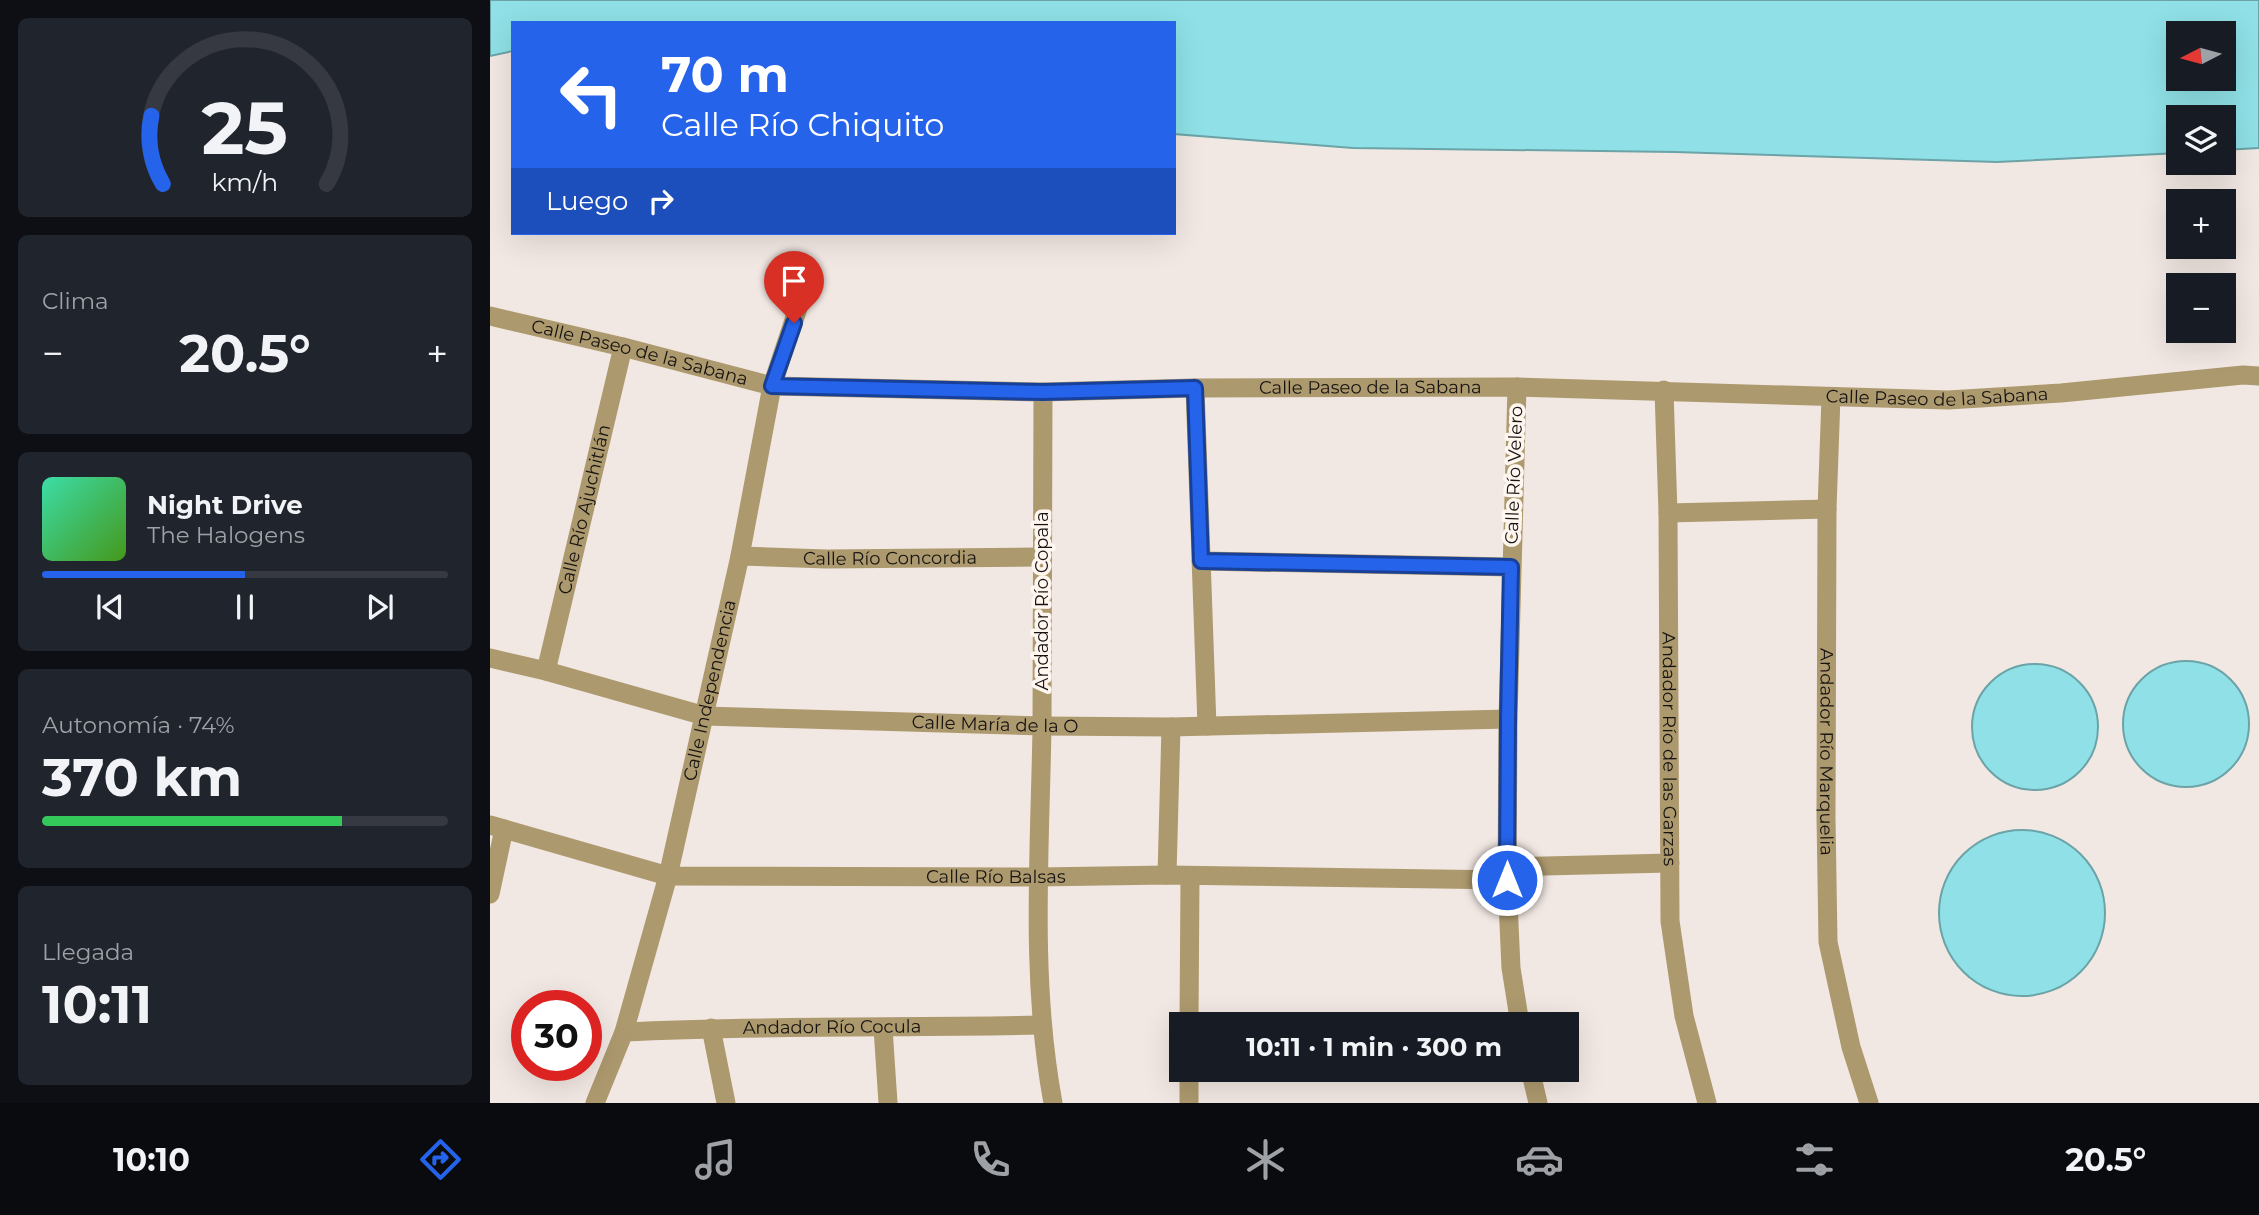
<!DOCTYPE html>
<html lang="es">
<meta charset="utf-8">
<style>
body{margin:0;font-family:Montserrat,sans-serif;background:#20242c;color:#f1f3f6;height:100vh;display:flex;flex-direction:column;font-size:26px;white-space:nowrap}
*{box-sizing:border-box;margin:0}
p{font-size:23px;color:#9ea1a6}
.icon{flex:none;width:38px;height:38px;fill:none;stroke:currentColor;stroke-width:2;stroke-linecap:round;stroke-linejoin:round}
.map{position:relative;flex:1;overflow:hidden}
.panel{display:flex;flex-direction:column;gap:18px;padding:18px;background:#0d0f14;width:490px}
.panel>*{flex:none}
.banner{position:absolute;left:21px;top:21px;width:665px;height:214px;border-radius:0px;box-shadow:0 7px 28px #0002;background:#2563eb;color:#fff;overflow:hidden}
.needle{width:46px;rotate:264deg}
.fabs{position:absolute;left:1676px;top:21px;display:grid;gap:14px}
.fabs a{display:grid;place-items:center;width:70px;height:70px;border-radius:0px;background:#171b24;box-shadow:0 7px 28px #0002;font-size:35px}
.speed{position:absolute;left:21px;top:990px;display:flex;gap:14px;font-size:35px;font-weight:700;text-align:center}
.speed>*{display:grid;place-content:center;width:91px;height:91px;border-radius:50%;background:#171b24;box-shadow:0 7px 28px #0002;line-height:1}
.speed .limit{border:10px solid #d22;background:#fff;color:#111}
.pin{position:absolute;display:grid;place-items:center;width:60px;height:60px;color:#fff;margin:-72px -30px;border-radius:50% 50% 50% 0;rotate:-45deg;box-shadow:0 0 7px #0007}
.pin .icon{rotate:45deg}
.me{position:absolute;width:77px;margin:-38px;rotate:0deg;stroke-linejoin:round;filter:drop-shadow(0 0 5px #0008)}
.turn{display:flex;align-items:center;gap:24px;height:147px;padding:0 35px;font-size:32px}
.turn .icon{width:91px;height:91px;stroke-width:2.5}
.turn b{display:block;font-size:49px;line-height:60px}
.then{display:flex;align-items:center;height:66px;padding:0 35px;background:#0003;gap:14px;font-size:26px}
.big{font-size:52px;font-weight:700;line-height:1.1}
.panel .card{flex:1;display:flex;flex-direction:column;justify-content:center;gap:10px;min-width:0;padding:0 24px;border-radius:10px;background:#20242c}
.panel .dial{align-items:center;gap:0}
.dial svg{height:182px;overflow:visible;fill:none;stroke:#363941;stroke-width:7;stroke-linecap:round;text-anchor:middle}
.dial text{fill:#f1f3f6;stroke:none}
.song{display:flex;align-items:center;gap:21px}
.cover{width:84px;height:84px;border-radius:10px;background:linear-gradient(135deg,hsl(160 70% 55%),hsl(100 70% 35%))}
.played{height:7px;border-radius:4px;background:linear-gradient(90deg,#2563eb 50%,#363941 50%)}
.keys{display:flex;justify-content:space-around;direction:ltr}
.heat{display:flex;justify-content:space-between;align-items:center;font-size:38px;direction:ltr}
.charge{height:10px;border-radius:5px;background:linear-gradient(90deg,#34c759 74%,#363941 0)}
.trip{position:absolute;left:679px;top:1012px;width:410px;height:70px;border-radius:0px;background:#171b24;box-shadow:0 7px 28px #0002;font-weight:700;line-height:70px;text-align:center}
.tabs{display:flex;height:112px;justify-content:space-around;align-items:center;background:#090b0e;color:#9ea1a6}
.tabs .icon{width:49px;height:49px}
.tabs .current{color:#2563eb}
.tabs b{font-size:32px;color:#f1f3f6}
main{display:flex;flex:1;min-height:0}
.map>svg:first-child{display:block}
.water{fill:#8fe1e7;stroke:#6ba3a7;stroke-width:2;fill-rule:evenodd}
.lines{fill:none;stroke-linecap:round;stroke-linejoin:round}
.minor{stroke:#ad996e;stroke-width:19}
.route-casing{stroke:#184099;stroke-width:18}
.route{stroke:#2563eb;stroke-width:12}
.labels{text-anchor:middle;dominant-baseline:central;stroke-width:7;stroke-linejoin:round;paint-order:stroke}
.street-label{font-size:18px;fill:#161311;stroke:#fff6f0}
</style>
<main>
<section class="panel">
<div class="card dial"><svg viewBox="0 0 100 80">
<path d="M14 69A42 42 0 1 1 86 69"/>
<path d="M14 69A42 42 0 0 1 9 39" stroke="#2563eb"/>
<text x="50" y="56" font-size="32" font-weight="700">25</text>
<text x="50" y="72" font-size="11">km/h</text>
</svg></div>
<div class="card"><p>Clima</p>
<div class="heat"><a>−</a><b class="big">20.5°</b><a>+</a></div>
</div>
<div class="card">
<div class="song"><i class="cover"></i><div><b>Night Drive</b><p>The Halogens</p></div></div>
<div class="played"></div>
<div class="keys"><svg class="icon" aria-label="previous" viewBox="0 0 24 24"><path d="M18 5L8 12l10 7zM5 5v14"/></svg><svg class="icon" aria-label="pause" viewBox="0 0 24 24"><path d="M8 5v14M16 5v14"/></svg><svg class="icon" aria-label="next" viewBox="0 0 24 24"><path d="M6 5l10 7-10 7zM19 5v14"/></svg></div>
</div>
<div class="card"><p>Autonomía · 74%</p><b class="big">370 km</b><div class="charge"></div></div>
<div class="card"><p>Llegada</p><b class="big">10:11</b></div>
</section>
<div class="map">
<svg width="1769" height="1103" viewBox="0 0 1769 1103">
<rect width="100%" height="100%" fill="#f2e8e3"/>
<!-- water -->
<path class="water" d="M 0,0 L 1769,0 L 1769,148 L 1734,150 L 1734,117 L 1689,117 L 1689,153 L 1507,162 L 1185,152 L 863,148 L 684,134 L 684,23 L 23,23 L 23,51 L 0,56 ZM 1689,33 L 1734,33 L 1734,79 L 1689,79 Z
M1633 724a63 63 0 1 1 126 0a63 63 0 1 1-126 0Z
M1482 727a63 63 0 1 1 126 0a63 63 0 1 1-126 0Z
M1449 913a83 83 0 1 1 166 0a83 83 0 1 1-166 0Z"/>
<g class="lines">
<!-- minor -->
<g class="minor">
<path id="s1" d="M 0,316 L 133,347 L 282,386 L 553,392 L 705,388 L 1027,387 L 1458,400 L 1571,393 L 1753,375 L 1769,376"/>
<path d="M 1027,387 L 1018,719 L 1017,880 L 1021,968 L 1030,1024"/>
<path d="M 705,388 L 717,726"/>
<path id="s2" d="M 1174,390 L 1178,513 L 1180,921 L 1194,1016 L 1217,1103"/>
<path d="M 553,392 C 552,503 553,615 552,727 C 550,852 540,979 563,1103"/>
<path id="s3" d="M 1341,397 L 1337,509 L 1336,817 L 1338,942 L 1361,1047 L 1379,1103"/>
<path d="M 1178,513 L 1337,509"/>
<path id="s4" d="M 250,556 L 336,559 L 551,557"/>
<path d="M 711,561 L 1021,567"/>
<path id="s5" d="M 0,658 L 56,671 L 215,716 L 552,726 L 681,727 L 1018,719"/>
<path id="s6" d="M 56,671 L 133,347"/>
<path id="s7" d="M 0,825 L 178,876 L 548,877 L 677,875 L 1017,880"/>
<path d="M 1017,867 L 1180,863"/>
<path d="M 677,875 L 681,727"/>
<path d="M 0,894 L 14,829"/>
<path d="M 699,1024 L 700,877"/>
<path d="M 221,1028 L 236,1103"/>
<path d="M 393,1028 L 398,1103"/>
<path id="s8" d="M 134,1032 C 273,1025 412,1028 551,1025"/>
<path d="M 699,1069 L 699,1103"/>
<path d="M 1040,1069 L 1048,1103"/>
<path id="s9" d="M 105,1103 L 134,1032 L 178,876 L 250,556 L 282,386 L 319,275"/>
</g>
</g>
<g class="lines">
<!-- route casing -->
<g class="route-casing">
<path id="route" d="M 304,323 L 282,386 L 553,392 L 705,388 L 711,561 L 1021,567 L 1018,719 L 1017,880"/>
</g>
<!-- route -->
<use href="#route" class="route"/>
</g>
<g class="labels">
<!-- street labels -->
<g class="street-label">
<text stroke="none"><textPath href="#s1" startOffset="154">Calle Paseo de la Sabana</textPath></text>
<text stroke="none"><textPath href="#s1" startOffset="889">Calle Paseo de la Sabana</textPath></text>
<text stroke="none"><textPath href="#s1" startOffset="1456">Calle Paseo de la Sabana</textPath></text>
<text transform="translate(1024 475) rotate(-88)">Calle Río Velero</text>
<text stroke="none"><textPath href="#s6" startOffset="166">Calle Río Ajuchitlán</textPath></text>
<text stroke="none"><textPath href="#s4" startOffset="150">Calle Río Concordia</textPath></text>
<text transform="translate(552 601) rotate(-90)">Andador Río Copala</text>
<text stroke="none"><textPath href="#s9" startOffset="429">Calle Independencia</textPath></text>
<text stroke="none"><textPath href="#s5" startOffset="513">Calle María de la O</textPath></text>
<text stroke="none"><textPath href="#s2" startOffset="359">Andador Río de las Garzas</textPath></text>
<text stroke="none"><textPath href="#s3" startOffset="355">Andador Río Marquelia</textPath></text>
<text stroke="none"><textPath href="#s7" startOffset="513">Calle Río Balsas</textPath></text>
<text stroke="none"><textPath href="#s8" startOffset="208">Andador Río Cocula</textPath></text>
</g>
</g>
</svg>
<div class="fabs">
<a><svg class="needle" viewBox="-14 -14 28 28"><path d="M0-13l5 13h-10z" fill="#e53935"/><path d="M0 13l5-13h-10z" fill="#9ea1a6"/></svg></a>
<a><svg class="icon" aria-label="layers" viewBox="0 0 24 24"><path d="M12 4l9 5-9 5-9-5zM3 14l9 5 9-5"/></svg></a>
<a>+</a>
<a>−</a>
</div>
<div class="speed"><div class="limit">30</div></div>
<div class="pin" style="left:304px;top:323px;background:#d93025"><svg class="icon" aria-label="arrive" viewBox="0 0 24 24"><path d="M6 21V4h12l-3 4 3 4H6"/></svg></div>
<svg class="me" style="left:1017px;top:880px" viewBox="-20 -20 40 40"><circle r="17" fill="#2563eb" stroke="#fff" stroke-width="3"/><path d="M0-11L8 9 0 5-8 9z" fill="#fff"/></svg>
<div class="trip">10:11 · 1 min · 300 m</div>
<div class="banner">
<div class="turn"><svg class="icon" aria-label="left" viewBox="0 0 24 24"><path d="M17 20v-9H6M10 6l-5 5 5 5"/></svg><div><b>70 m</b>Calle Río Chiquito</div></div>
<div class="then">Luego<svg class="icon" aria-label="right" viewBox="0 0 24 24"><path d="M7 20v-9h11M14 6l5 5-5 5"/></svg></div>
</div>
</div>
</main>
<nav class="tabs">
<b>10:10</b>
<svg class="icon current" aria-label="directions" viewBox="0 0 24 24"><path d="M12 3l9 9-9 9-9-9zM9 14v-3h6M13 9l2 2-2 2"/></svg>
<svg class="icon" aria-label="music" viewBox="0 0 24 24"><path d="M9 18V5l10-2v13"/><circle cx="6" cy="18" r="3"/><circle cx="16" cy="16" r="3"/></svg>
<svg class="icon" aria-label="phone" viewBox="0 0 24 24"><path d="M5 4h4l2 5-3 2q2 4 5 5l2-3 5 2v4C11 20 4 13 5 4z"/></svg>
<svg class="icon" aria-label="climate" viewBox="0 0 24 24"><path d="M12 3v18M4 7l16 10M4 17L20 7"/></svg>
<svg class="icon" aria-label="car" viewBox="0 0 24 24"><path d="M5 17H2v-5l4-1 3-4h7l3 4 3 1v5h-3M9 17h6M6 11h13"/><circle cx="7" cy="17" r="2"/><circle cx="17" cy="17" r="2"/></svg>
<svg class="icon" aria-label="filters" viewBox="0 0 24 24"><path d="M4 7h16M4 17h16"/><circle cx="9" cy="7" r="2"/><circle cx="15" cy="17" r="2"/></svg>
<b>20.5°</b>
</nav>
